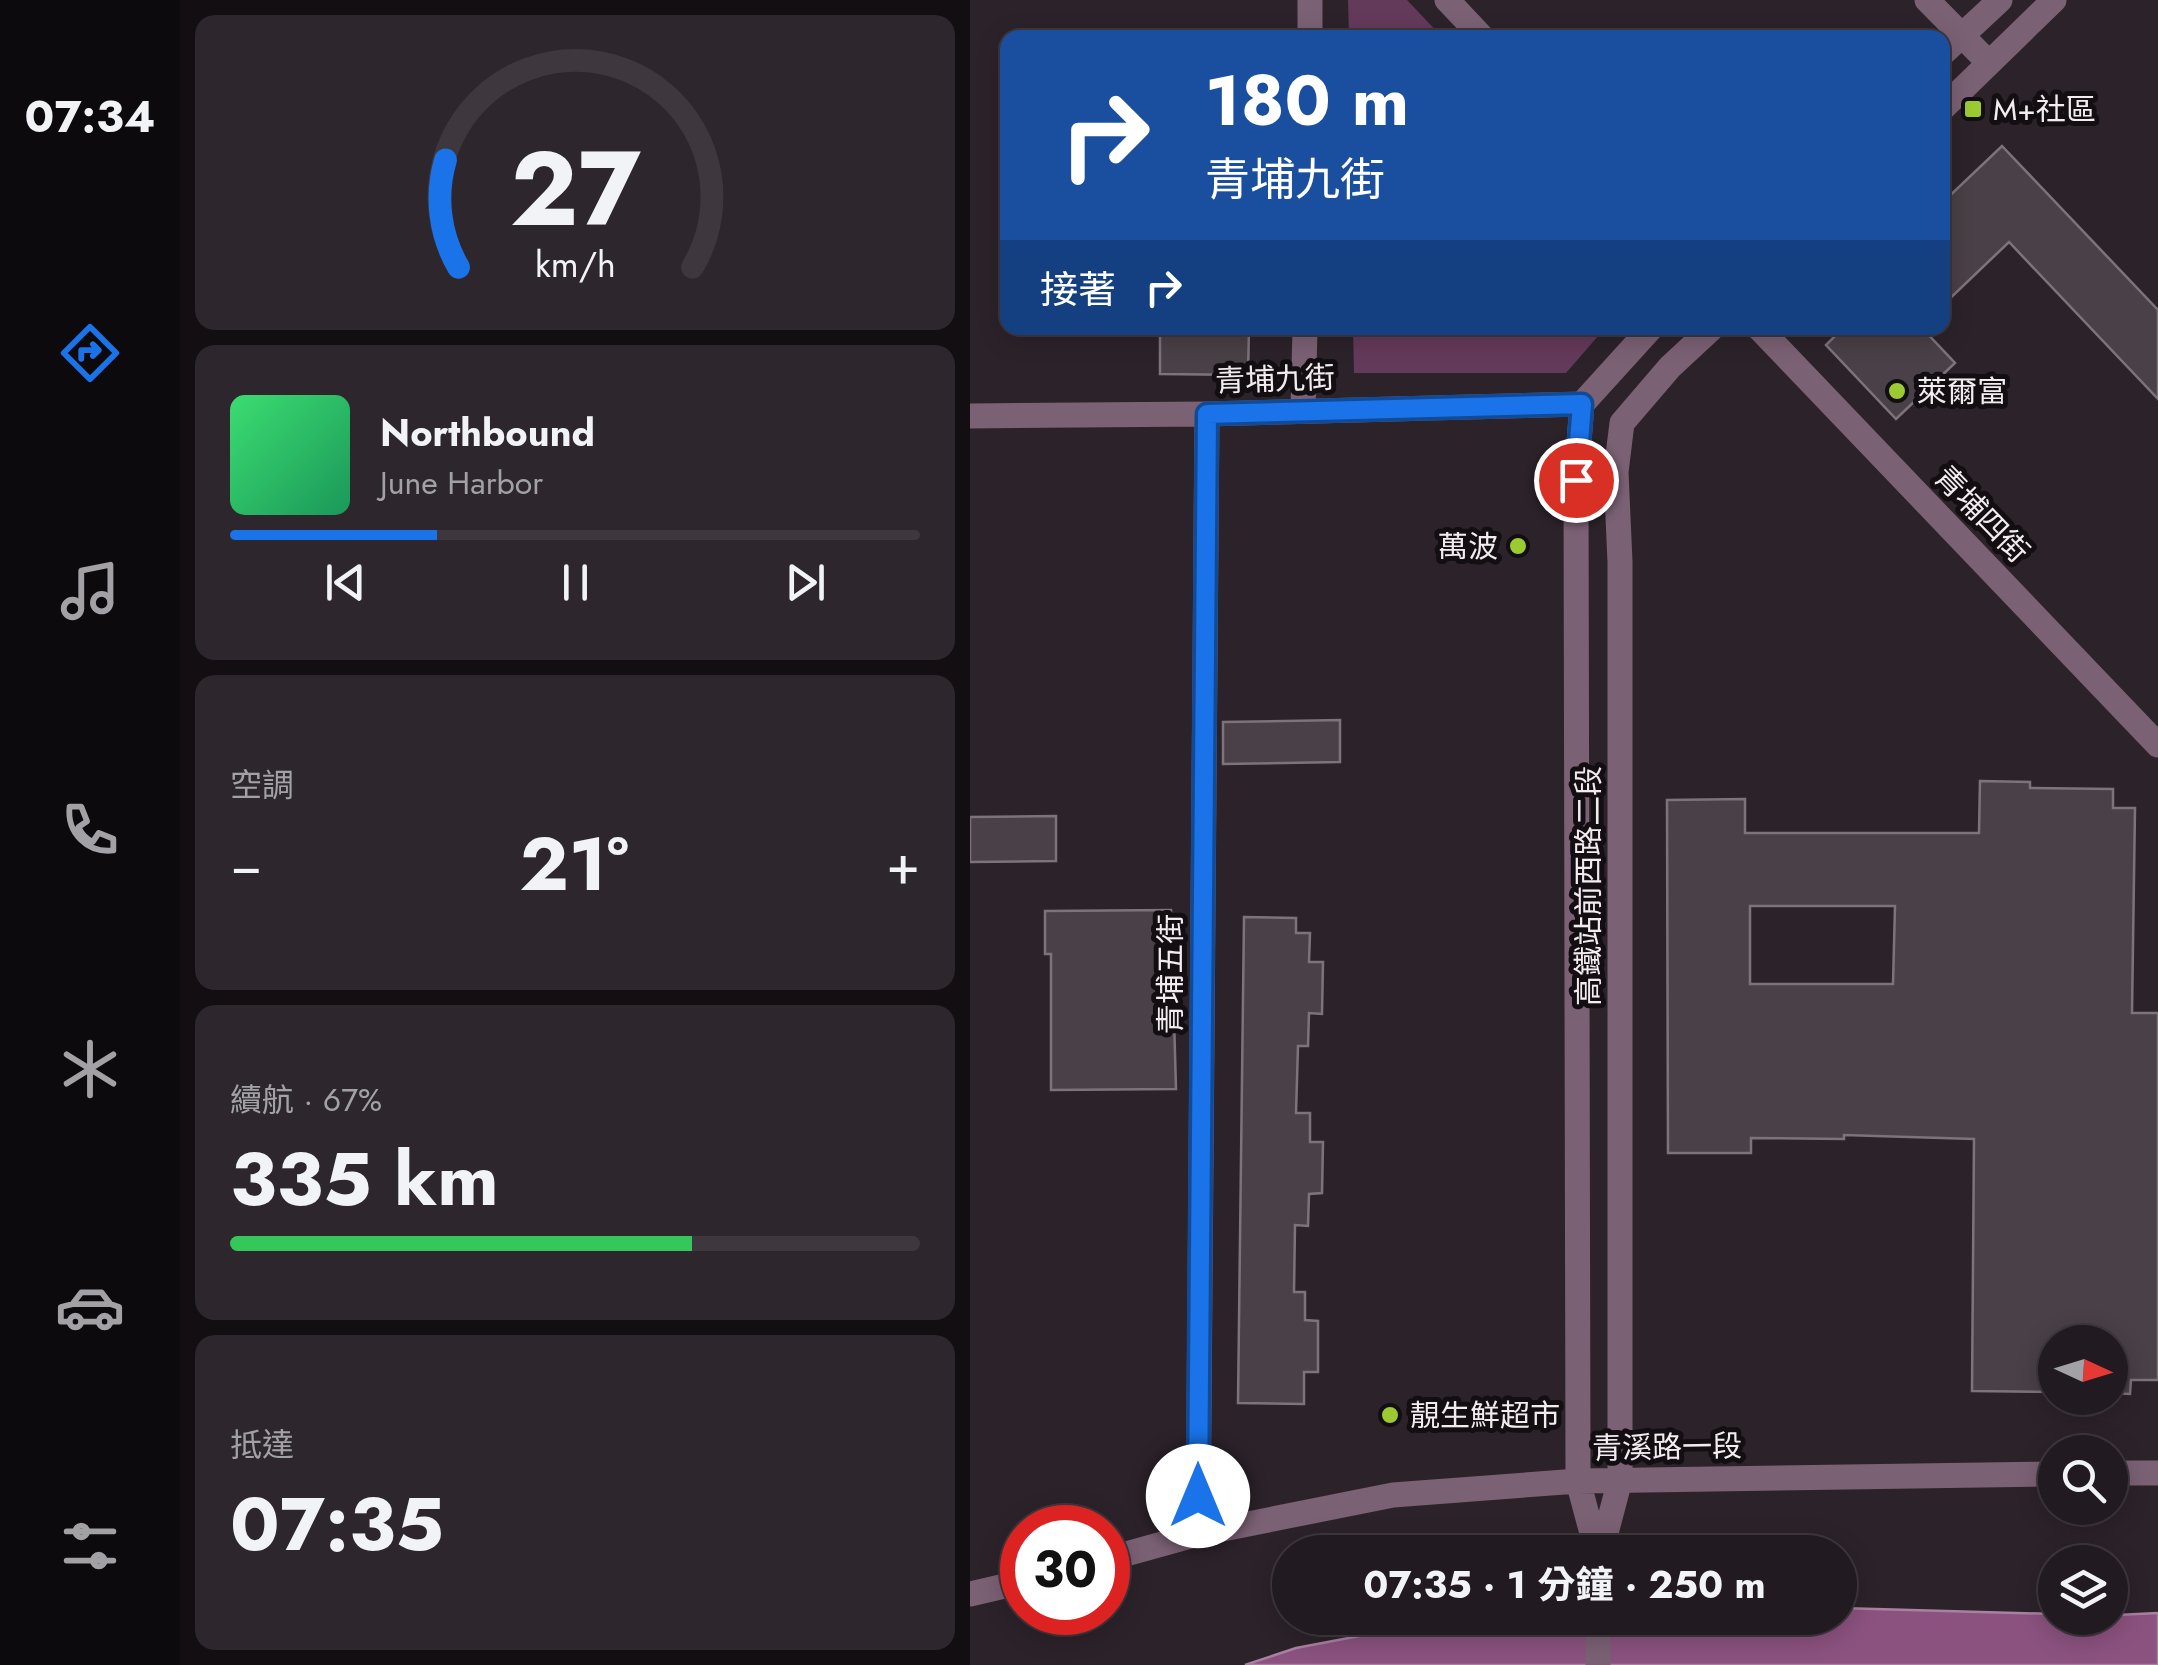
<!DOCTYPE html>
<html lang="zh-TW">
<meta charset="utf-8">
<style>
body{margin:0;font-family:Jost,"Noto Sans TC",sans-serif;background:#2d272d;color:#f1f3f6;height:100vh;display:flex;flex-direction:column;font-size:38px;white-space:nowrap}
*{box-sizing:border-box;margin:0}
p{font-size:32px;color:#a2a1a5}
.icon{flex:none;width:55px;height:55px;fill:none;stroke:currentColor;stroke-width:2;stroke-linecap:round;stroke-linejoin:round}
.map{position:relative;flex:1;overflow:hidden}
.details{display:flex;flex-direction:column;gap:15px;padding:15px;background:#120e12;width:790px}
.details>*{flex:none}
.hud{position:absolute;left:30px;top:30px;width:950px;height:305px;border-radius:20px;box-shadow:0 5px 25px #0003,0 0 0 2px #3e383e;background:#1a4fa0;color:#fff;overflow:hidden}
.needle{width:65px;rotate:94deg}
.controls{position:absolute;left:1068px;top:1325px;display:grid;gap:20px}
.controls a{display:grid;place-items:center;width:90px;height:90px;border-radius:50%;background:#211a20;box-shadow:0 5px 25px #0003,0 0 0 2px #3e383e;font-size:50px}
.speed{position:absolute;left:30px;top:1505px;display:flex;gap:20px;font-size:50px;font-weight:700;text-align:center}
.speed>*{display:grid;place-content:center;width:130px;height:130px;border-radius:50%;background:#211a20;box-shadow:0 5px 25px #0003,0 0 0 2px #3e383e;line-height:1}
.speed .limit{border:15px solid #d22;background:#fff;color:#111}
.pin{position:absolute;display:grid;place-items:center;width:85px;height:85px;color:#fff;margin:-42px;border:5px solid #fff;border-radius:50%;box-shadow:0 2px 10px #0007}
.me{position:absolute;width:110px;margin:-55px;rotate:0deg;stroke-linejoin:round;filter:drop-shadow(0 0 8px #0008)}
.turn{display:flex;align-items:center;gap:35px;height:210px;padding:0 40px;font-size:45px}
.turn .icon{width:130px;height:130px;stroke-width:2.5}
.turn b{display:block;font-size:70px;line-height:85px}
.then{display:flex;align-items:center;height:95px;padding:0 40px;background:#0003;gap:20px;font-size:38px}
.big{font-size:75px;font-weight:700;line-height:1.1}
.details .tile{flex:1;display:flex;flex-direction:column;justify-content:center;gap:15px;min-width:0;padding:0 35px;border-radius:20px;background:#2d272d}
.details .dial{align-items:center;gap:0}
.dial svg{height:260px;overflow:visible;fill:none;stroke:#3e383e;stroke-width:7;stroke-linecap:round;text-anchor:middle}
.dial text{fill:#f1f3f6;stroke:none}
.song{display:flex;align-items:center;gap:30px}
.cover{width:120px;height:120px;border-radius:15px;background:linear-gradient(135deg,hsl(140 70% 55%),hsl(150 70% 35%))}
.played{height:10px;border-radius:5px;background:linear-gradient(90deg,#1a73e8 30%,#3e383e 30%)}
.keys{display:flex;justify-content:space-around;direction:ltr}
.heat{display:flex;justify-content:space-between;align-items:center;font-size:55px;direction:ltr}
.charge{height:15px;border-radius:8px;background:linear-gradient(90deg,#34c759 67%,#3e383e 0)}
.trip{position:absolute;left:302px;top:1535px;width:585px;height:100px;border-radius:50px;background:#211a20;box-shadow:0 5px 25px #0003,0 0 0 2px #3e383e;font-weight:700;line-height:100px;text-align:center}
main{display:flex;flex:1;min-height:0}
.tab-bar{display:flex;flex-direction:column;width:180px;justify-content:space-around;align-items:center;background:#0d0a0d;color:#a2a1a5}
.tab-bar .icon{width:70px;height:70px}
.tab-bar .current{color:#1a73e8}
.tab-bar b{font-size:45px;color:#f1f3f6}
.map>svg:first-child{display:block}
.green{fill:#643a5b}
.water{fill:#8b527f;stroke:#aa80a1;stroke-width:2.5}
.building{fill:#4a4047;stroke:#7e737b;stroke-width:2.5;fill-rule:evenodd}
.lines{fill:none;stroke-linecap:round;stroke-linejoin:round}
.minor{stroke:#7b6174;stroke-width:25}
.route-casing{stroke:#114b97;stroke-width:25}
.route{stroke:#1a73e8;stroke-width:18}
.poi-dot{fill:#9cca31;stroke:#120e11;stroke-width:4}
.labels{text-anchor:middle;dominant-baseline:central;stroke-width:10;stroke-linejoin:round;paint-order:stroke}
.poi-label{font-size:30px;fill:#f2ecf0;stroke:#120e11;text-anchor:start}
.street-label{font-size:30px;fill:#f2ecf0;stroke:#120e11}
</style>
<main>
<nav class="tab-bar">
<b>07:34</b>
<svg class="icon current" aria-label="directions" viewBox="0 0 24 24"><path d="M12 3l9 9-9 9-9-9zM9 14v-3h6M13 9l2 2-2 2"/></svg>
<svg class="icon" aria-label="music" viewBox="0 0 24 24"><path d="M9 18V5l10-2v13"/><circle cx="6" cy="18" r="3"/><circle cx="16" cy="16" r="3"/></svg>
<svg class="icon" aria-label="phone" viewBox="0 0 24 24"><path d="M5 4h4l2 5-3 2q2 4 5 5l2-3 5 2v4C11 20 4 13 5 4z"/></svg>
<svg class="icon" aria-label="climate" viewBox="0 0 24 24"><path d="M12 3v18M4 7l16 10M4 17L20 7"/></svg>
<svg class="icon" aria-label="car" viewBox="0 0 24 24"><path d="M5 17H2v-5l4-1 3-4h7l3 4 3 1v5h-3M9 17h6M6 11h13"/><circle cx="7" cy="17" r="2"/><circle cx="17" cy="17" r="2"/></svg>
<svg class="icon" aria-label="filters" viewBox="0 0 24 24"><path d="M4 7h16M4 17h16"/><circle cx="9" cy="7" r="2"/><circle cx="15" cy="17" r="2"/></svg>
</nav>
<section class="details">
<div class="tile dial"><svg viewBox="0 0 100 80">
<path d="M14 69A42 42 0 1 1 86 69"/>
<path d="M14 69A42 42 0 0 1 10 36" stroke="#1a73e8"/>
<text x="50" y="56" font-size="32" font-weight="700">27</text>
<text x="50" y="72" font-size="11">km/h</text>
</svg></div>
<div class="tile">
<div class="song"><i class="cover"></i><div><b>Northbound</b><p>June Harbor</p></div></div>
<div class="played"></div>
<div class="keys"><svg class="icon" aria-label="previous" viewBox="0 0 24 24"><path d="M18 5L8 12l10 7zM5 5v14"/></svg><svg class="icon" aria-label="pause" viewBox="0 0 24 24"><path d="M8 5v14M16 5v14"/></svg><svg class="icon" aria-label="next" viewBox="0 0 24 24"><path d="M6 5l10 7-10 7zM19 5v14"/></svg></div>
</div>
<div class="tile"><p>空調</p>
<div class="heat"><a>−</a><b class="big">21°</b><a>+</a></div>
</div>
<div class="tile"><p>續航 · 67%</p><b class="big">335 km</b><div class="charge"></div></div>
<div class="tile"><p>抵達</p><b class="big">07:35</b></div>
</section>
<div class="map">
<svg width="1188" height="1665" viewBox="0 0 1188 1665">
<rect width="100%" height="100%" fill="#2c232a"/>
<!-- green -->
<path class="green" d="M 378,0 L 437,0 L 472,37 L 379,37 Z
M 383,328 L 635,328 L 596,373 L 384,373 Z"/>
<!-- water -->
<path class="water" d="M 870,1608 L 1085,1614 L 1085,1618 L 1188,1613 L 1188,1665 L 275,1665 L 326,1648 L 484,1618 L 870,1618 Z"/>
<!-- building -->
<path class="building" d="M 1032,146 L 1188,310 L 1188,399 L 1039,242 L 972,306 L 972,203 Z
M 190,328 L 279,328 L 278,375 L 190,374 Z
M 873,328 L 952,328 L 985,363 L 926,419 L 856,345 Z
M 370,720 L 370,762 L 253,764 L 253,722 Z
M 1010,781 L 1060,782 L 1060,788 L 1143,789 L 1143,808 L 1165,808 L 1162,1013 L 1188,1013 L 1188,1380 L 1161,1380 L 1160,1394 L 1140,1393 L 1140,1342 L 1085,1342 L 1085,1392 L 1002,1391 L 1004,1139 L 874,1135 L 874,1139 L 781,1138 L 781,1153 L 698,1153 L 697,800 L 775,799 L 775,833 L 1009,833 ZM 780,906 L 925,906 L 923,984 L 780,984 Z
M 86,816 L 86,861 L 0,862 L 0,817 Z
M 201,910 L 206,1089 L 81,1090 L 81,954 L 75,954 L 75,911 Z
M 274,917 L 326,918 L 326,933 L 340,933 L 339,962 L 353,962 L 352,1014 L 339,1013 L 338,1046 L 328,1046 L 326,1113 L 340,1113 L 340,1142 L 353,1142 L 352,1193 L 339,1194 L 338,1226 L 325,1225 L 324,1292 L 335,1292 L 335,1320 L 348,1321 L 348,1372 L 334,1372 L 334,1404 L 268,1403 Z"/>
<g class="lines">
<!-- minor -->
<path class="minor" d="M 477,0 L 513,38
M 957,0 L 1019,63
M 340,38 L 340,0
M 972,54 L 1030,0
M 972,109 L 1084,0
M 789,328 L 1188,745
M 333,411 L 335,328
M 0,416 L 237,414 L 612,404
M 1140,1473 L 1188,1473
M 228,1534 L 237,414
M 627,1552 L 608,1481 L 606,480 L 612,404 L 681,328
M 631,1552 L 650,1480 L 650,562 L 646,472 L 652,423 L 700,367 L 742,328
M 138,1559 L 228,1534 L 423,1495 L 608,1481 L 1085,1474
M 0,1594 L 52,1582
M 628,1665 L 628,1618"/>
</g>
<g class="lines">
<!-- route casing -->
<g class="route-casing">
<path id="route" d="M 228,1496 L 237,414 L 612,404 L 606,480"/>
</g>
<!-- route -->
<use href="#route" class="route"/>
</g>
<!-- markers -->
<g class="poi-dot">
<rect x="993" y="99" width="20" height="20" rx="5"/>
<circle cx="927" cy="391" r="10"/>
<circle cx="548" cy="546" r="10"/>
<circle cx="420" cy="1415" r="10"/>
</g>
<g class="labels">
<!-- poi labels -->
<g class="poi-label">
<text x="1023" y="109">M+社區</text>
<text x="947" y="391">萊爾富</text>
<text x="528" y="546" text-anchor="end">萬波</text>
<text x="440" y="1415">靚生鮮超市</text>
</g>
<!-- street labels -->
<g class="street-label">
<text transform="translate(305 379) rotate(-2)">青埔九街</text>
<text transform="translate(1012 514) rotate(46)">青埔四街</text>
<text transform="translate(618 886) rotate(-90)">高鐵站前西路二段</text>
<text transform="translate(200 974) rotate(-90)">青埔五街</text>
<text transform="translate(697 1447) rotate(-1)">青溪路一段</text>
</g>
</g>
</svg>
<div class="controls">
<a><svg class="needle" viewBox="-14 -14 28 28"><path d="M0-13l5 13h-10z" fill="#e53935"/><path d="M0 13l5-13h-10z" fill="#a2a1a5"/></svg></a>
<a><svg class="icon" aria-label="search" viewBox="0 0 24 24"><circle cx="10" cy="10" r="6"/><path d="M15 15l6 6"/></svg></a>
<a><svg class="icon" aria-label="layers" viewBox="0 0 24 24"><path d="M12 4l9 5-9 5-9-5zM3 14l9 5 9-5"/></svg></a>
</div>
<div class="speed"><div class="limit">30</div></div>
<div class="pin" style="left:606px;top:480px;background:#d93025"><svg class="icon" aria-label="arrive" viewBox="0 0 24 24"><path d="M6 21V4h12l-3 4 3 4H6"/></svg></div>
<svg class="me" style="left:228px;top:1496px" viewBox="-20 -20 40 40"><circle r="19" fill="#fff"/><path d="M0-13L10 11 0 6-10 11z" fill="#1a73e8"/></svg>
<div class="trip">07:35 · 1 分鐘 · 250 m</div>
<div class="hud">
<div class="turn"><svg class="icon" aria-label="right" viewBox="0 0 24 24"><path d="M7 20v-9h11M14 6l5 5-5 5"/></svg><div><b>180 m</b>青埔九街</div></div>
<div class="then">接著<svg class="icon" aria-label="right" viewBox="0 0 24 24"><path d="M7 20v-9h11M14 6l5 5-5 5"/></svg></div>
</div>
</div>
</main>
